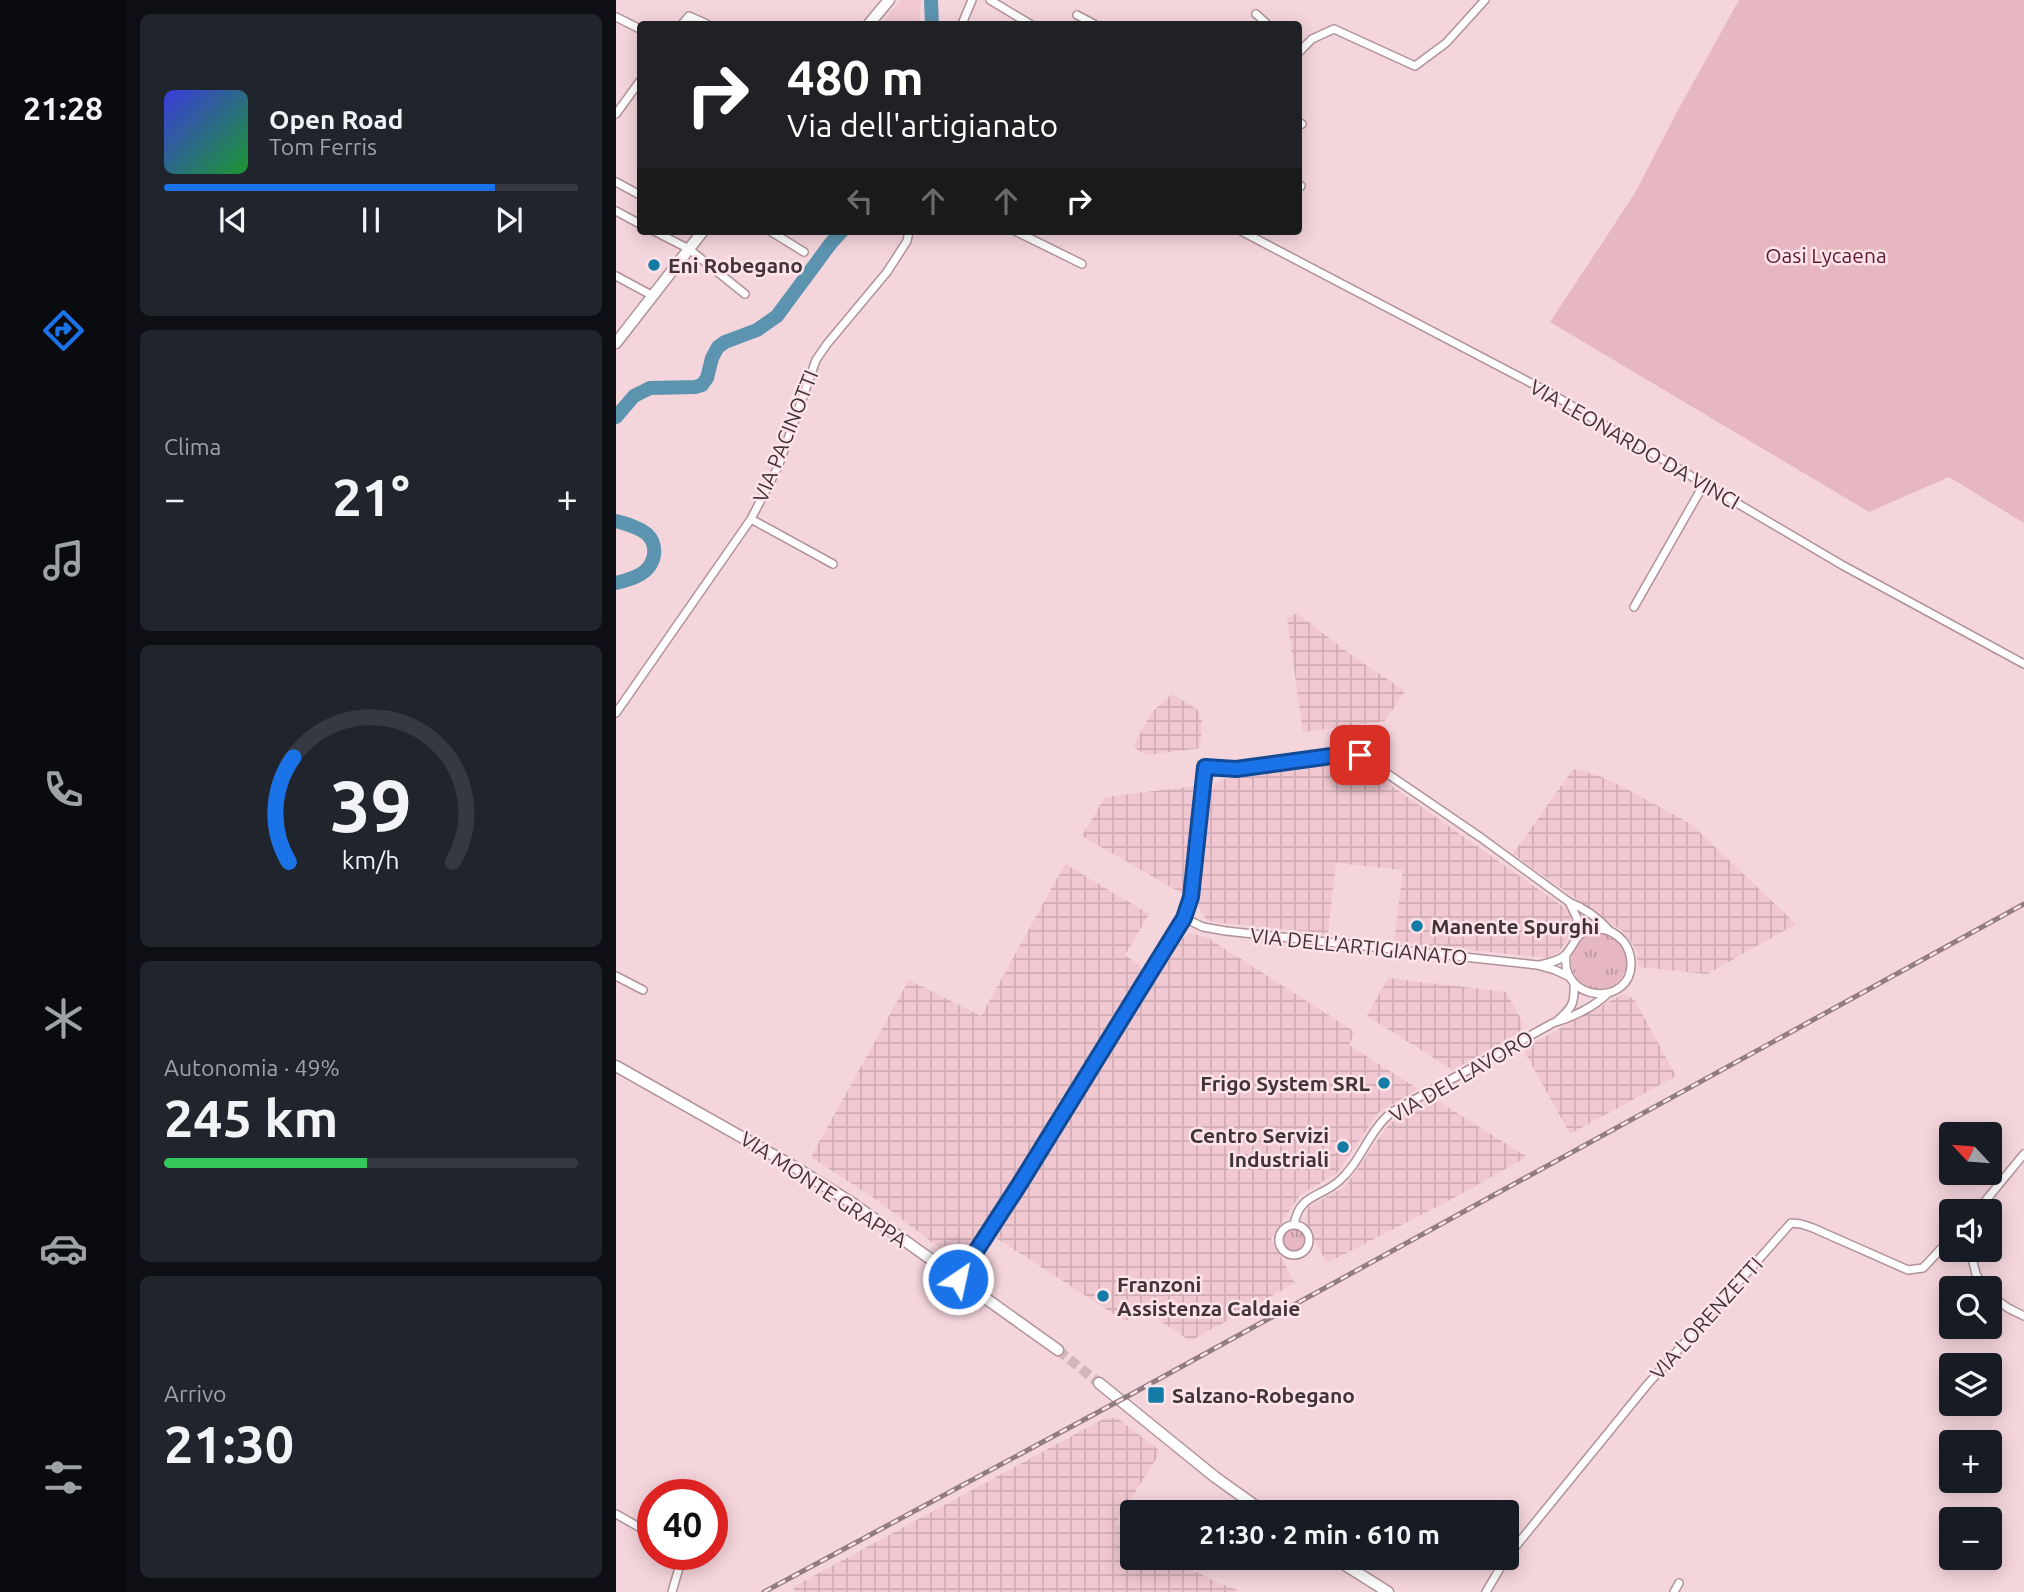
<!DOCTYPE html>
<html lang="it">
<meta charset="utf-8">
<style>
body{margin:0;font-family:Ubuntu,sans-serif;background:#20242c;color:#f1f3f6;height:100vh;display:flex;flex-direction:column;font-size:26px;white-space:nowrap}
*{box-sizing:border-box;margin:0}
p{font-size:23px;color:#9ea1a6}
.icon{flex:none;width:38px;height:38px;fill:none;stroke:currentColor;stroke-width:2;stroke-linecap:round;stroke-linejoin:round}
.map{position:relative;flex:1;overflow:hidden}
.details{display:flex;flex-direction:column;gap:14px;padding:14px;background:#0d0f14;width:490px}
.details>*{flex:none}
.top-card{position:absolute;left:21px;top:21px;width:665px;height:214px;border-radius:7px;box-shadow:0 4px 18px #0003;background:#202124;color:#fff;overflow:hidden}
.needle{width:46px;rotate:296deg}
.tools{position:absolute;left:1323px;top:1122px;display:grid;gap:14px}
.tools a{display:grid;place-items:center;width:63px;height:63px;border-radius:7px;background:#171b24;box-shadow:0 4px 18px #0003;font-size:35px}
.speed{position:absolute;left:21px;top:1479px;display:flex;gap:14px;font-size:35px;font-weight:700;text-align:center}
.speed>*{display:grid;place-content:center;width:91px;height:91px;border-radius:50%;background:#171b24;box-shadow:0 4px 18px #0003;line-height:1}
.speed .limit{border:10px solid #d22;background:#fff;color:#111}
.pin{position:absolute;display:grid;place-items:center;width:60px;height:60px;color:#fff;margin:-30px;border-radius:14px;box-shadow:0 4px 10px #0006}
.me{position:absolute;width:77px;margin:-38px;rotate:34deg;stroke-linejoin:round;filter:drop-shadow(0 0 5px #0008)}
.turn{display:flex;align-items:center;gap:24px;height:147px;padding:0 35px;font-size:32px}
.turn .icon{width:91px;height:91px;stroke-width:2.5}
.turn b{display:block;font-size:49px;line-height:60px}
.lanes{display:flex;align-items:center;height:66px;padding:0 35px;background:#0003;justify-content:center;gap:35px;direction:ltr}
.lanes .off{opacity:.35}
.big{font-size:52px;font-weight:600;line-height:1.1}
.details .tile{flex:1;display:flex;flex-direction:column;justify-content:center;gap:10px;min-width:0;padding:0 24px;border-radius:10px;background:#20242c}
.details .dial{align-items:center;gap:0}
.dial svg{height:182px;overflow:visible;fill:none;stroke:#363941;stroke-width:7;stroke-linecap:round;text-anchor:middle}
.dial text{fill:#f1f3f6;stroke:none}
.song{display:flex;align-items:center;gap:21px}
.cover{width:84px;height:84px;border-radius:10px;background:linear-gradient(135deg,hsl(240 70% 55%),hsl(130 70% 35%))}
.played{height:7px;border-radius:4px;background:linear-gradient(90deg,#1a73e8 80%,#363941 80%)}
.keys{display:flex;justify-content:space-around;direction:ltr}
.heat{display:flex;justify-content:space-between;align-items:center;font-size:38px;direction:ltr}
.charge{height:10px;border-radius:5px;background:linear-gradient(90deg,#34c759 49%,#363941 0)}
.trip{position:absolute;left:504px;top:1500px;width:399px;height:70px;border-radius:7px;background:#171b24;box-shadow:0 4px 18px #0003;font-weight:600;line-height:70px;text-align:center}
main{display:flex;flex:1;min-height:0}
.tabs{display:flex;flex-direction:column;width:126px;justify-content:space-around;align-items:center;background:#090b0e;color:#9ea1a6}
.tabs .icon{width:49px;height:49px}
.tabs .current{color:#1a73e8}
.tabs b{font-size:32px;color:#f1f3f6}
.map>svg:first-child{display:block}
.built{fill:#f1c8d1}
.industrial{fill:url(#industrial-grid)}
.grass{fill:url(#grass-tufts)}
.park{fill:#e7b7c1}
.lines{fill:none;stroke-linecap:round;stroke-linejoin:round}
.river{stroke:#5c94b0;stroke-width:14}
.secondary-tunnel{stroke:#d1b5bb;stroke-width:10;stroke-dasharray:10 5;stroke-linecap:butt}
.street-casing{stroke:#b09298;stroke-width:10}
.secondary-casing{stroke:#b09298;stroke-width:13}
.street{stroke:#fff;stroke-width:7}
.secondary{stroke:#fff;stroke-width:10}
.rail-casing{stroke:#917c80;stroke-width:5}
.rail{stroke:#fee4ea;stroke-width:2.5;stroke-dasharray:8;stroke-linecap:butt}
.route-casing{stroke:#114b97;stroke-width:18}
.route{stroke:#1a73e8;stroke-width:12}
.poi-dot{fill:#127ca6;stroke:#fee4ea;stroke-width:2.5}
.labels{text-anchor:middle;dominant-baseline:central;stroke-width:5;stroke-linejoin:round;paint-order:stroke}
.park-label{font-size:21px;fill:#5c172f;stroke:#fee4ea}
.poi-label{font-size:21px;font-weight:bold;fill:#403436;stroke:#fee4ea;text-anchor:start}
.street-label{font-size:21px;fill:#403436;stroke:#fee4ea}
</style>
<main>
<nav class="tabs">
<b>21:28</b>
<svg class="icon current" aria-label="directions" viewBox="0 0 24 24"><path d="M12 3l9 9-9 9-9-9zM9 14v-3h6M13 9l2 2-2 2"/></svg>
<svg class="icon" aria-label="music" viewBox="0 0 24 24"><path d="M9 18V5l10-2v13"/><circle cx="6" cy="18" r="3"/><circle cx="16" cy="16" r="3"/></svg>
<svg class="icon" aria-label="phone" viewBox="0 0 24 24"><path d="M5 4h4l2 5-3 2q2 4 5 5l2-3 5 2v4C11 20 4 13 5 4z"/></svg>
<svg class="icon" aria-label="climate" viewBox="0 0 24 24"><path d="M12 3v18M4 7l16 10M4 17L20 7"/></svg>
<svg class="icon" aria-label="car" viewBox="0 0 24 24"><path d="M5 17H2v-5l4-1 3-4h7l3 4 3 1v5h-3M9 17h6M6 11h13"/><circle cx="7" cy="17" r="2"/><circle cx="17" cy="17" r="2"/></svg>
<svg class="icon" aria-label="filters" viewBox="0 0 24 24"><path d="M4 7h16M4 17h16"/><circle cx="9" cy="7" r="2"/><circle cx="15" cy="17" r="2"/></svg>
</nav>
<section class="details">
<div class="tile">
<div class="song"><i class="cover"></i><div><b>Open Road</b><p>Tom Ferris</p></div></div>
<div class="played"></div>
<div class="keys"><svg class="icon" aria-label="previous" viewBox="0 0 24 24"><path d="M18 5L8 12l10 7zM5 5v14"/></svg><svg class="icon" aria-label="pause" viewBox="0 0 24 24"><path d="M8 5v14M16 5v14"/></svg><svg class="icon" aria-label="next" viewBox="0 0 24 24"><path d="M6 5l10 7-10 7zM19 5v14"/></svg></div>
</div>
<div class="tile"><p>Clima</p>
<div class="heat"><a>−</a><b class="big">21°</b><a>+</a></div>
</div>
<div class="tile dial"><svg viewBox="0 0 100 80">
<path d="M14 69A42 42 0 1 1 86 69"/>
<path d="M14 69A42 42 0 0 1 16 23" stroke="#1a73e8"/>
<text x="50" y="56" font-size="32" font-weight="700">39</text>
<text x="50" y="72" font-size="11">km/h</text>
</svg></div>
<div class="tile"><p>Autonomia · 49%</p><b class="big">245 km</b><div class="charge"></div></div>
<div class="tile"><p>Arrivo</p><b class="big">21:30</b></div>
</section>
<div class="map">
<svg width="1408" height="1592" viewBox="0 0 1408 1592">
<defs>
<pattern id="industrial-grid" width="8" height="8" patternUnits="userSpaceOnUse" patternTransform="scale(1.75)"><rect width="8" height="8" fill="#f1c8d1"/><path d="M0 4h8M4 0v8" fill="none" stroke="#d0acb4"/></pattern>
<pattern id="grass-tufts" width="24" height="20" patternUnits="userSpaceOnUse" patternTransform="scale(1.75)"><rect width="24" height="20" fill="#e7b7c1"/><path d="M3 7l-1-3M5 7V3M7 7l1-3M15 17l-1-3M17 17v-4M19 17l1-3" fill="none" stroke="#bd969e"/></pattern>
</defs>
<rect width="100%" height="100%" fill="#f5d5dc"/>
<!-- built -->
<path class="built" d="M 285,0 L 305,0 L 303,24 L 265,24 Z"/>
<!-- industrial -->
<path class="industrial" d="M 681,613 L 735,655 L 789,691 L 769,721 L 687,732 L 671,618 Z
M 556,694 L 582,710 L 586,721 L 584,748 L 531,755 L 517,747 L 535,713 Z
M 734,761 L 744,764 L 949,908 L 954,913 L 956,925 L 955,932 L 945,949 L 939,955 L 931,958 L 778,942 L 787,870 L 720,863 L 712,934 L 597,922 L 590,919 L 582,906 L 582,898 L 594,793 L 600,783 L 608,779 Z
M 957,769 L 981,775 L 1007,787 L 1075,824 L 1180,924 L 1091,974 L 1022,967 L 1021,951 L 1009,933 L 897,854 Z
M 579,786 L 567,894 L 466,836 L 489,797 Z
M 449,864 L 533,914 L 509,955 L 523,965 L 525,970 L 344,1264 L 261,1200 L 195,1157 L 293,980 L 365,1016 Z
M 575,933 L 592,938 L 739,1032 L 733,1045 L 802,1089 L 762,1113 L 721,1173 L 684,1195 L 655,1239 L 679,1283 L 574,1341 L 531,1312 L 509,1321 L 380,1238 L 567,938 Z
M 772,978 L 890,992 L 907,1023 L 904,1032 L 837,1070 L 751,1016 Z
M 1007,994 L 1018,999 L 1060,1076 L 954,1134 L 907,1049 Z
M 817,1098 L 911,1157 L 836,1199 L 711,1263 L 691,1226 L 690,1216 L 692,1207 L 729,1187 L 773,1124 Z
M 489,1418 L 501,1418 L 543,1450 L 542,1456 L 499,1524 L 516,1535 L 516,1558 L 553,1558 L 600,1582 L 622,1590 L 621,1592 L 179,1592 L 177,1587 Z"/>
<!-- grass -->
<path class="grass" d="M955 961a28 28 0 1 1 56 0a28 28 0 1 1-56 0Z
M666 1240a11 11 0 1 1 22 0a11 11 0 1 1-22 0Z"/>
<!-- park -->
<path class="park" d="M 1123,0 L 1408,0 L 1408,523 L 1333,477 L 1253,512 L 934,322 L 1019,193 L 1062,110 Z"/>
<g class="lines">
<!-- river -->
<path class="river" d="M 315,0 L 316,24
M 0,417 L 18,396 L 34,388 L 79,387 L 86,385 L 91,378 L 96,358 L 102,347 L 109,342 L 141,330 L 161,316 L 215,243 L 226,231
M 0,521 C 11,524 22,527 31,534 C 37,540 39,547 38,555 C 35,574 16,579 0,583"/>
<!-- secondary-tunnel -->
<path class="secondary-tunnel" d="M 442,1350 L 483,1383"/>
<!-- street casing -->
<g class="street-casing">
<path id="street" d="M 374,0 L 414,24
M 640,14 L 651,24
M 461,15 L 478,24
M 0,17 L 24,29
M 66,24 L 73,16 L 91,24
M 346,24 L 356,0
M 682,53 L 696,39 L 718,29 L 799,66 L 830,43 L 869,0
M 0,114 L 24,81
M 682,122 L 686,124
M 0,182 L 24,195
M 682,184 L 685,186
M 0,211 L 24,224
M 38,231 L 73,249 L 129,294
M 154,231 L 188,252
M 399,231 L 466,264
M 625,231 L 934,393 L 1226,565 L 1408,664
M 0,276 L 37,296
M 135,519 L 217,564
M 1018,607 L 1088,484
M 0,713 L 135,519 L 162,467 L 200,360 L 211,344 L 271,272 L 291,241 L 293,231
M 953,902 L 961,918 L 960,937
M 923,965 C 932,963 941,962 948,956 C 960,946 957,931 980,929 C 991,928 1001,934 1008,942 C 1012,948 1015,955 1015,963 C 1016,1007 944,1003 950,955
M 0,976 L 27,990
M 954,977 L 939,970 L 921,965 L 610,931 L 587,927 L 568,918 L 575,897 L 589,767 L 620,769 L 730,754 L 744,755 L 864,837 L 953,902 C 968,908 983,919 994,931
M 941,1021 C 956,1008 959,1004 958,983
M 1361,1211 L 1408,1154
M663 1240a15 15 0 1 1 30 0a15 15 0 1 1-30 0Z
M 678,1225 C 683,1194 704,1198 723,1181 C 745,1162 753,1130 776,1112 L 937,1023 C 955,1018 978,1007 991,994
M 1354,1250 L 1360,1274 L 1368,1288
M 1374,1295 L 1392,1308 L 1408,1316
M 0,1514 L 37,1535
M 891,1557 L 1031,1385 L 1175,1223 L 1185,1224 L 1197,1228 L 1292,1270 L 1307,1268 L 1335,1238
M 56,1592 L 67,1554
M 870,1592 L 890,1558
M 1058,1592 L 1063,1583"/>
</g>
<!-- secondary casing -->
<g class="secondary-casing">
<path id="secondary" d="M 253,24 L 273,0
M 0,343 L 87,231
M 0,1066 L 182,1169 L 236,1203 L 442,1350
M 342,1280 L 403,1185 L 568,918
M 483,1383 L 599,1477 L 648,1512
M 718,1558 L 772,1592"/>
</g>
<!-- street -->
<use href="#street" class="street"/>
<!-- secondary -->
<use href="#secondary" class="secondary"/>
<!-- rail casing -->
<g class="rail-casing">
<path id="rail" d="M 148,1592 L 512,1396 L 1408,904"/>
</g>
<!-- rail -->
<use href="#rail" class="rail"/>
</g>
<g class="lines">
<!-- route casing -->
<g class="route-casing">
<path id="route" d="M 342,1279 L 403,1185 L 568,918 L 575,897 L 589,767 L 620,769 L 730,754 L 744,755"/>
</g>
<!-- route -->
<use href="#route" class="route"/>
</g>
<!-- markers -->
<g class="poi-dot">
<circle cx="38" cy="265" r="7"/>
<circle cx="801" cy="926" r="7"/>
<circle cx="768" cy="1083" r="7"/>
<circle cx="727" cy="1147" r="7"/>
<circle cx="487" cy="1296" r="7"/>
<rect x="531" y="1386" width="18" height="18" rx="3.5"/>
</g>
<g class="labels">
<!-- park labels -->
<g class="park-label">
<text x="1210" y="255">Oasi Lycaena</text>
</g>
<!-- poi labels -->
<g class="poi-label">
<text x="52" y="265">Eni Robegano</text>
<text x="815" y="926">Manente Spurghi</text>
<text x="754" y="1083" text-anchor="end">Frigo System SRL</text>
<text x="713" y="1135" text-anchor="end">Centro Servizi<tspan x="713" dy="24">Industriali</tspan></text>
<text x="501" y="1284">Franzoni<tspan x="501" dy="24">Assistenza Caldaie</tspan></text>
<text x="556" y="1395">Salzano-Robegano</text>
</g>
<!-- street labels -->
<g class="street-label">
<text transform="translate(169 436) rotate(-68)">VIA PACINOTTI</text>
<text transform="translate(1019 444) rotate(30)">VIA LEONARDO DA VINCI</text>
<text transform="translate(743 946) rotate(6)">VIA DELL'ARTIGIANATO</text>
<text transform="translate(845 1076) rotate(-30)">VIA DEL LAVORO</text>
<text transform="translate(208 1189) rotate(33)">VIA MONTE GRAPPA</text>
<text transform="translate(1090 1318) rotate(-48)">VIA LORENZETTI</text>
</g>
</g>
</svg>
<div class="tools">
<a><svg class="needle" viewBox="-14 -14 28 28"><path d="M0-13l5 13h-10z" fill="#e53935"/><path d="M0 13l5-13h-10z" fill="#9ea1a6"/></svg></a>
<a><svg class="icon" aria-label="sound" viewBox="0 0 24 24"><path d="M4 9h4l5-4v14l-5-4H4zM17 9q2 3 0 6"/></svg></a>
<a><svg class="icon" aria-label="search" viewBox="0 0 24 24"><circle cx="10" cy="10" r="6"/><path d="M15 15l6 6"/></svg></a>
<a><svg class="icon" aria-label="layers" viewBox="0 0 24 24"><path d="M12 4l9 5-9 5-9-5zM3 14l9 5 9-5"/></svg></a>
<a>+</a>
<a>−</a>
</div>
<div class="speed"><div class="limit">40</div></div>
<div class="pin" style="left:744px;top:755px;background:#d93025"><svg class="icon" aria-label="arrive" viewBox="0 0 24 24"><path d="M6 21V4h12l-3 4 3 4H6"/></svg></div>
<svg class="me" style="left:342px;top:1279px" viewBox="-20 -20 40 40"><circle r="17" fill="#1a73e8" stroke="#fff" stroke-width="3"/><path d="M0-11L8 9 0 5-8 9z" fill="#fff"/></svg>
<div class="trip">21:30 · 2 min · 610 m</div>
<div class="top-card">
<div class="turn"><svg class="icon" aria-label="right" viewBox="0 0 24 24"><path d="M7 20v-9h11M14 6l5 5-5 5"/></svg><div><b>480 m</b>Via dell'artigianato</div></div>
<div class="lanes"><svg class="icon off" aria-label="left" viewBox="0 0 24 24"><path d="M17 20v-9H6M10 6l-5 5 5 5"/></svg><svg class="icon off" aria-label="ahead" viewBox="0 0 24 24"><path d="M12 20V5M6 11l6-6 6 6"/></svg><svg class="icon off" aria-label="ahead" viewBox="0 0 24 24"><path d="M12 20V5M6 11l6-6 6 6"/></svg><svg class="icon" aria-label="right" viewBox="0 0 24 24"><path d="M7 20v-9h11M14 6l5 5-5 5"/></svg></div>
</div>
</div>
</main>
